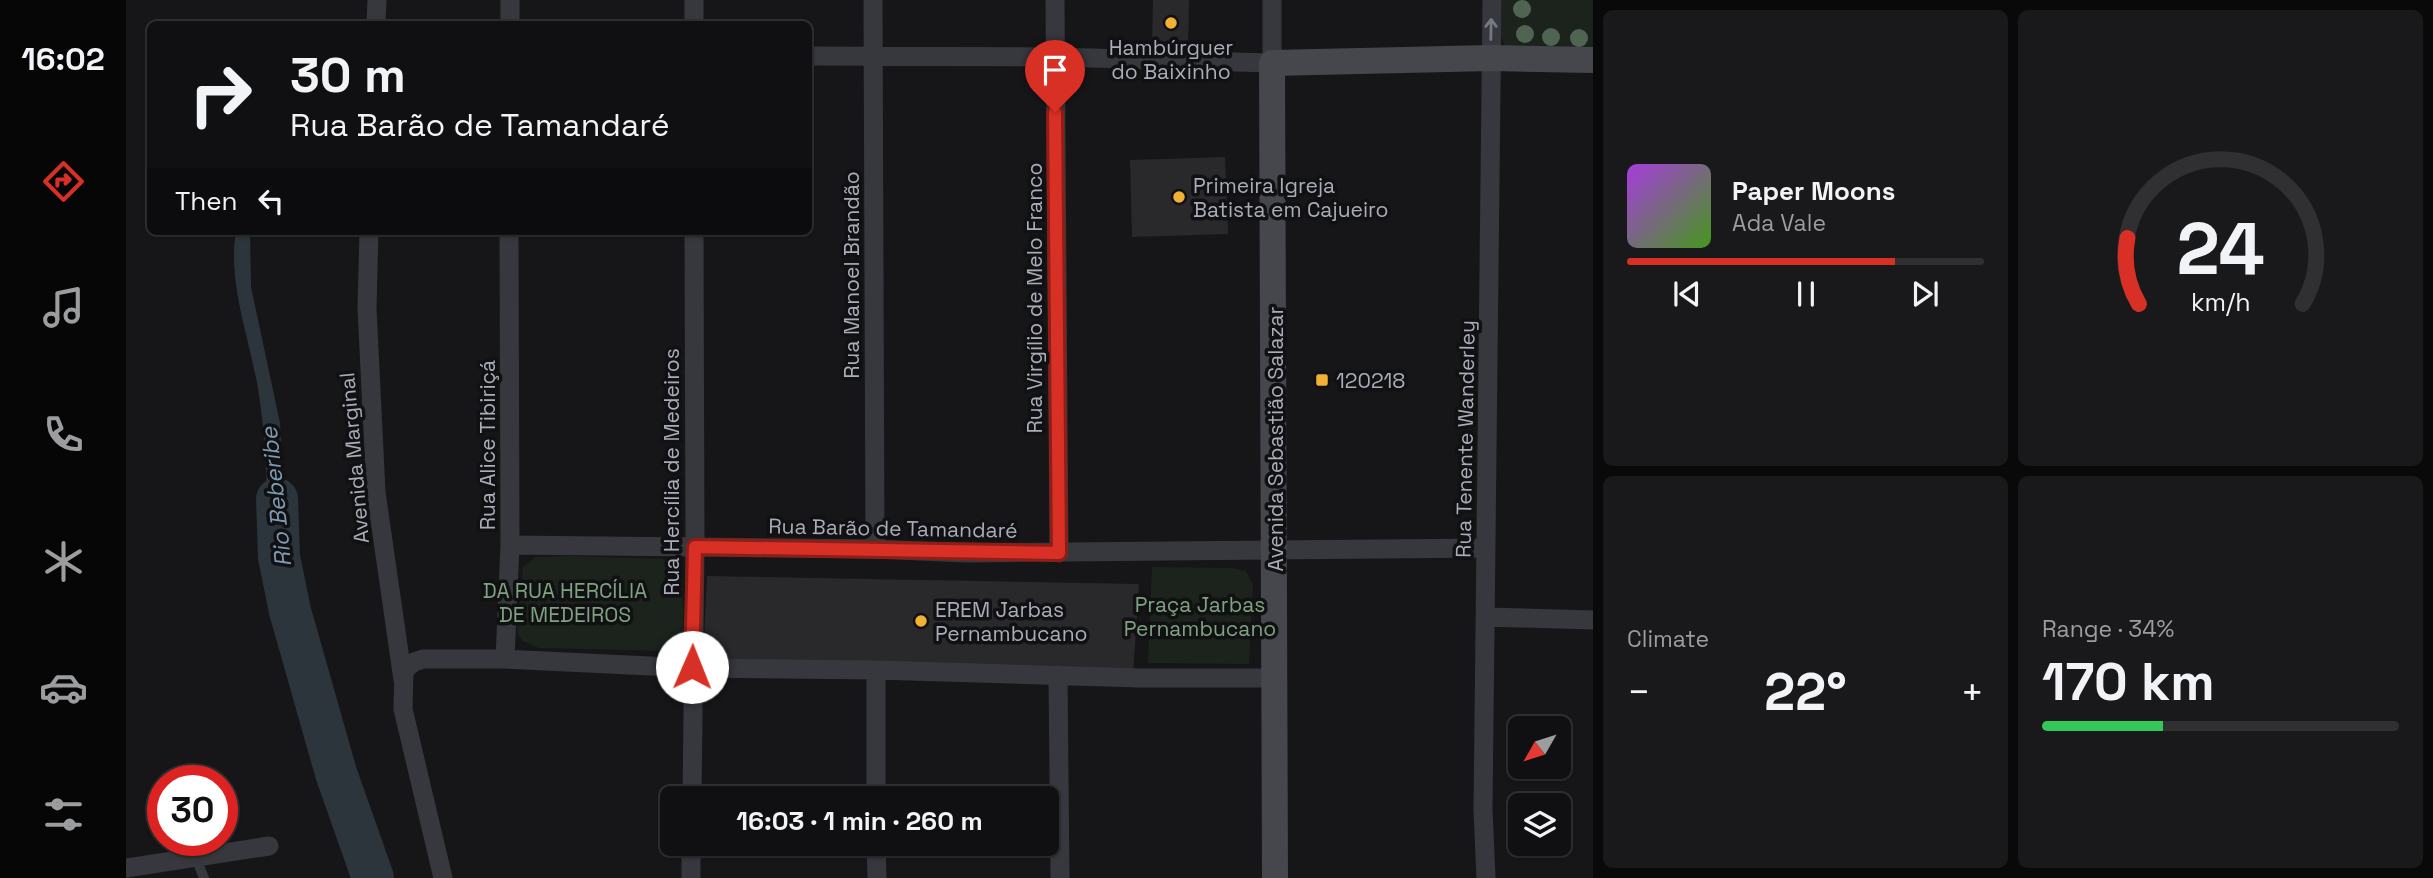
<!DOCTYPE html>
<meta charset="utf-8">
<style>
body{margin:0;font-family:"Space Grotesk",sans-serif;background:#19191b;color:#f1f3f6;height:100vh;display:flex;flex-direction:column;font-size:26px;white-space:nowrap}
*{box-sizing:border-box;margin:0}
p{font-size:23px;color:#9c9d9f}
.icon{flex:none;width:38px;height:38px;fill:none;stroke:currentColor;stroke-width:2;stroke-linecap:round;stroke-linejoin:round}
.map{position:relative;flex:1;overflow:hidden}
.sheet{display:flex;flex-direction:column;gap:10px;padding:10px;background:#09090a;width:840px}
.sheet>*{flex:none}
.hud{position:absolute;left:21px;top:21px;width:665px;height:214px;border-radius:10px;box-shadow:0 2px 5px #0004,0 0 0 2px #303032;background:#101012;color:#f1f3f6;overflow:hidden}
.needle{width:46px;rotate:231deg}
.fabs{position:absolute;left:1382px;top:716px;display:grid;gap:14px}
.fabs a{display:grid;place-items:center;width:63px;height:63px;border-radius:10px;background:#101012;box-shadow:0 2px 5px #0004,0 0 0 2px #303032;font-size:35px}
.speed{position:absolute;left:21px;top:765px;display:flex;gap:14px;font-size:35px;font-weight:700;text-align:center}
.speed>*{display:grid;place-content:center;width:91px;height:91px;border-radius:50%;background:#101012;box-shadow:0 2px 5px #0004,0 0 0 2px #303032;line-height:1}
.speed .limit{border:10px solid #d22;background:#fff;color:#111}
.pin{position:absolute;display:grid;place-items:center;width:60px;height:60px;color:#fff;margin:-72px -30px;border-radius:50% 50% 50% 0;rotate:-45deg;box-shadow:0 0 7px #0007}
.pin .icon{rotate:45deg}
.me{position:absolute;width:77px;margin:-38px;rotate:1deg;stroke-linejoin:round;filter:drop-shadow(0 0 5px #0008)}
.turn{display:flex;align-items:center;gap:24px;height:147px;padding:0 28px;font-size:32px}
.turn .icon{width:91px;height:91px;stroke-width:2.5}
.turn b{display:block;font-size:49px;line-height:60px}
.then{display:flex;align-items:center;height:66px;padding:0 28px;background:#0003;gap:14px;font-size:26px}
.big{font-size:52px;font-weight:600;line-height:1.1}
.sheet .tile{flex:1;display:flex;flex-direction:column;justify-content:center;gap:10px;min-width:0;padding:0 24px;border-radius:10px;background:#19191b}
.sheet .dial{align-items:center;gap:0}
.dial svg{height:182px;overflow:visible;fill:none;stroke:#303032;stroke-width:7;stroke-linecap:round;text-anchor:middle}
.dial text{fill:#f1f3f6;stroke:none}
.song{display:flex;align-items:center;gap:21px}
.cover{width:84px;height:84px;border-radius:10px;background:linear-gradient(135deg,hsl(280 70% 55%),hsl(100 70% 35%))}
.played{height:7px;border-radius:4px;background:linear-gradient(90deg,#d93025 75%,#303032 75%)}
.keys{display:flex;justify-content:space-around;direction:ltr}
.heat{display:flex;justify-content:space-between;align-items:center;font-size:38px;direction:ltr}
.charge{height:10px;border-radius:5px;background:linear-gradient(90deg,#34c759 34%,#303032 0)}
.sheet .tiles{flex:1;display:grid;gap:10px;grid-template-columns:repeat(2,1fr)}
.trip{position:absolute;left:534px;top:786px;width:399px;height:70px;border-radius:10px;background:#101012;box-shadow:0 2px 5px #0004,0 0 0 2px #303032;font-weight:600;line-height:70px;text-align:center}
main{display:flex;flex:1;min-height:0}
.tabs{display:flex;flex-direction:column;width:126px;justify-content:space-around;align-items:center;background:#060607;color:#9c9d9f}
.tabs .icon{width:49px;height:49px}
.tabs .on{color:#d93025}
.tabs b{font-size:32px;color:#f1f3f6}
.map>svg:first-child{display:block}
.green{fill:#1c231d}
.water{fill:#2c353c}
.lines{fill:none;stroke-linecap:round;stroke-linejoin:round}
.river{stroke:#2c353c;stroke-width:42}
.building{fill:#29292c}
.lane{stroke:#37383d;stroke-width:10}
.street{stroke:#37383d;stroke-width:19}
.secondary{stroke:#45474d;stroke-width:26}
.tree{fill:#506452}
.oneway{stroke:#757881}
.route-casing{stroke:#8d1f18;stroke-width:18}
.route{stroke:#d93025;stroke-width:12}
.poi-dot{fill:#f2b134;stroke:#111113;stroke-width:2.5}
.labels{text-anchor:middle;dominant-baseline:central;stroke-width:7;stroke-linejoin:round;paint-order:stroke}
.poi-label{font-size:21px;fill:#a8adb8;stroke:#111113;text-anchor:start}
.street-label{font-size:21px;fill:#a8adb8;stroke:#111113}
.park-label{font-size:21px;fill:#7fa381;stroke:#111113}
.water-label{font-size:23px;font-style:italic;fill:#7f9bb3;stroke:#111113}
</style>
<main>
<nav class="tabs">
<b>16:02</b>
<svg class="icon on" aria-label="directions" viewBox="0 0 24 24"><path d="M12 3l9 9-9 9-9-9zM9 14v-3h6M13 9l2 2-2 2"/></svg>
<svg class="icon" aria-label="music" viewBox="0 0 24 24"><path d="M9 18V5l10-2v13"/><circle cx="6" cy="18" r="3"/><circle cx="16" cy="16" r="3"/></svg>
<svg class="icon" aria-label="phone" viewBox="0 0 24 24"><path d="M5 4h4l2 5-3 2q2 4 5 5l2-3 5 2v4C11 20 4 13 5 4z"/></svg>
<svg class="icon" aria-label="climate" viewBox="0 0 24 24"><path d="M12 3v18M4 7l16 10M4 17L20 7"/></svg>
<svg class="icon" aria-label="car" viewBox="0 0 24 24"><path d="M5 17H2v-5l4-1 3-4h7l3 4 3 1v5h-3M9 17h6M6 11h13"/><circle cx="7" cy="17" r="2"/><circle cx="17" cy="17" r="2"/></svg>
<svg class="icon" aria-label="filters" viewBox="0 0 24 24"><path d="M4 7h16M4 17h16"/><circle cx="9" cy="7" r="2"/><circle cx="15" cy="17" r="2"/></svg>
</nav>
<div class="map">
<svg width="1467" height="878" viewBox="0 0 1467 878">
<rect width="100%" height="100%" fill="#161618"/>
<!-- green -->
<path class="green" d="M 1376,0 L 1467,0 L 1467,52 L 1379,48 L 1375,36 Z
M 445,556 L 536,559 L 556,563 L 558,639 L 555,647 L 548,651 L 413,648 L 396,641 L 391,632 L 397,567 L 410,557 Z
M 1026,567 L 1106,568 L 1120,571 L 1127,585 L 1123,664 L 1022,663 Z"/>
<!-- water -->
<path class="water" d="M 110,231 L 124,231 L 125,287 L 154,423 L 161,555 L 141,556 C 142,502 141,448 133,395 C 125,341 101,285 110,231 Z"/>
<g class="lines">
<!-- river -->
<path class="river" d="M 151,499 L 153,557 L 164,611 L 210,773 L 247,878"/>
</g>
<!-- building -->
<path class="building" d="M 1027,0 L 1063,0 L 1062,46 L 1026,46 Z
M 1099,157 L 1102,234 L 1006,237 L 1004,160 Z
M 581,576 L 1013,584 L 1007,675 L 577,659 Z"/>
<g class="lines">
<!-- lane -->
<path class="lane" d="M 70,858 L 78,878"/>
<!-- street -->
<path class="street" d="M 747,0 L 749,549
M 929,0 L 933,553
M 250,24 L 251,0
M 384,24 L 384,0
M 568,24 L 568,0
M 682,56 L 929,57 L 1146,63 L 1146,0
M 243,231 L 241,308 L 250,492 L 277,680
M 384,545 L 749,549 L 840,553 L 1360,548
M 1360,617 L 1467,620
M 379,659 L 384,545 L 383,231
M 750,670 L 750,798
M 932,675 L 934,878
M 566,798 L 569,547 L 568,231
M 750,844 L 751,878
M 0,868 L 143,846
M 317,878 L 277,709 L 278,670 L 288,662 L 297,659 L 379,659 L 566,668 L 750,670 L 1013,678 L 1148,678
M 565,878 L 565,844
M 1360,878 L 1357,810 L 1366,0"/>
<!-- secondary -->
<path class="secondary" d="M 1149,878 L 1146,63 L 1365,58 L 1467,60"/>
</g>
<!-- trees -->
<g class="tree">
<circle cx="1396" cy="9" r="9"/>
<circle cx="1399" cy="34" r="9"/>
<circle cx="1425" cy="37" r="9"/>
<circle cx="1453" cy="38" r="9"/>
</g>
<!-- one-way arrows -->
<defs><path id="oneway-shaft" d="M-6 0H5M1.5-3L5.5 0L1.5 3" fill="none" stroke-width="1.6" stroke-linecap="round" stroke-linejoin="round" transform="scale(1.75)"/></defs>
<use class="oneway" href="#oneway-shaft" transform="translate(1365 29) rotate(-89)"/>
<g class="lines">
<!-- route casing -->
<g class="route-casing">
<path id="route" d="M 566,667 L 569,547 L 933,553 L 929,112"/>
</g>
<!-- route -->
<use href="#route" class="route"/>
</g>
<!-- markers -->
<g class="poi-dot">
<circle cx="1045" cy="23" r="7"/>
<circle cx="1053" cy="197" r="7"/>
<rect x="1189" y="373" width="14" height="14" rx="3.5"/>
<circle cx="795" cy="621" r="7"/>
</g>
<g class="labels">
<!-- poi labels -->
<g class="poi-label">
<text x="1045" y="47" text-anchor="middle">Hambúrguer<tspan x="1045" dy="24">do Baixinho</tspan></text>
<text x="1067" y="185">Primeira Igreja<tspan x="1067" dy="24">Batista em Cajueiro</tspan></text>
<text x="1210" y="380">120218</text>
<text x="809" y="609">EREM Jarbas<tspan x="809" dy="24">Pernambucano</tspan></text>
</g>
<!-- street labels -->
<g class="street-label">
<text transform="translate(725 275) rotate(-90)">Rua Manoel Brandão</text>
<text transform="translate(908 298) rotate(-90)">Rua Virgílio de Melo Franco</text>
<text transform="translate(1149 439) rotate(-90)">Avenida Sebastião Salazar</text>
<text transform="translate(1339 439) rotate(-89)">Rua Tenente Wanderley</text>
<text transform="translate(361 445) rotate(-90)">Rua Alice Tibiriçá</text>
<text transform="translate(228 458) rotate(-95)">Avenida Marginal</text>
<text transform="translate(545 472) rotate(-90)">Rua Hercília de Medeiros</text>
<text transform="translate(767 528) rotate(1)">Rua Barão de Tamandaré</text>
</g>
<!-- park labels -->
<g class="park-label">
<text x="439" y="590">DA RUA HERCÍLIA<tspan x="439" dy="24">DE MEDEIROS</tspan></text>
<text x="1074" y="604">Praça Jarbas<tspan x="1074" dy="24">Pernambucano</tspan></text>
</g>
<!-- water labels -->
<g class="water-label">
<text transform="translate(150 497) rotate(-96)">Rio Beberibe</text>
</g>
</g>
</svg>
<div class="fabs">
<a><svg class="needle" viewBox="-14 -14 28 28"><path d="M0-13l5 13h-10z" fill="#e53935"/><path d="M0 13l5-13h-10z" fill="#9c9d9f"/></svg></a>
<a><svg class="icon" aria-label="layers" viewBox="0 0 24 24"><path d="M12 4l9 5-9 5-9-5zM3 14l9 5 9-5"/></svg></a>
</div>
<div class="speed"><div class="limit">30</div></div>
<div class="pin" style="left:929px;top:112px;background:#d93025"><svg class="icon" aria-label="arrive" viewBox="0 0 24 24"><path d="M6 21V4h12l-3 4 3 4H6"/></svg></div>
<svg class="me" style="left:566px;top:667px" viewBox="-20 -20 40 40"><circle r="19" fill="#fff"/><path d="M0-13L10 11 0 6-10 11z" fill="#d93025"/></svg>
<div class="trip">16:03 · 1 min · 260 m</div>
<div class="hud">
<div class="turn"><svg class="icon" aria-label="right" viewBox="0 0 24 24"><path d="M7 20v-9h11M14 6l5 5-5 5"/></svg><div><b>30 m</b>Rua Barão de Tamandaré</div></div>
<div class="then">Then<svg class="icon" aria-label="left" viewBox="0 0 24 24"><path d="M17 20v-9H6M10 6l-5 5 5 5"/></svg></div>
</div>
</div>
<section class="sheet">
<div class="tiles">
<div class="tile">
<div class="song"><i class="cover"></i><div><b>Paper Moons</b><p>Ada Vale</p></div></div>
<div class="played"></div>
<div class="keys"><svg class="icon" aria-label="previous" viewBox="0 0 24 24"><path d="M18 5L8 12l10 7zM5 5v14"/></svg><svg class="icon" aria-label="pause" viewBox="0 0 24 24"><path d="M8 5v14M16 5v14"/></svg><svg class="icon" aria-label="next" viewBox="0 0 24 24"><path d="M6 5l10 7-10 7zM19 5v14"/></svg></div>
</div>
<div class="tile dial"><svg viewBox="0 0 100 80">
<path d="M14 69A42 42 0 1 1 86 69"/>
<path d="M14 69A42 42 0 0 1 9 40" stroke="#d93025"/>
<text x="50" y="56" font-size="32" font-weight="700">24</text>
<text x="50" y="72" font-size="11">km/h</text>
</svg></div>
<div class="tile"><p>Climate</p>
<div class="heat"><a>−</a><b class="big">22°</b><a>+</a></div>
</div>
<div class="tile"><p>Range · 34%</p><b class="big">170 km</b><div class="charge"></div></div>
</div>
</section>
</main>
